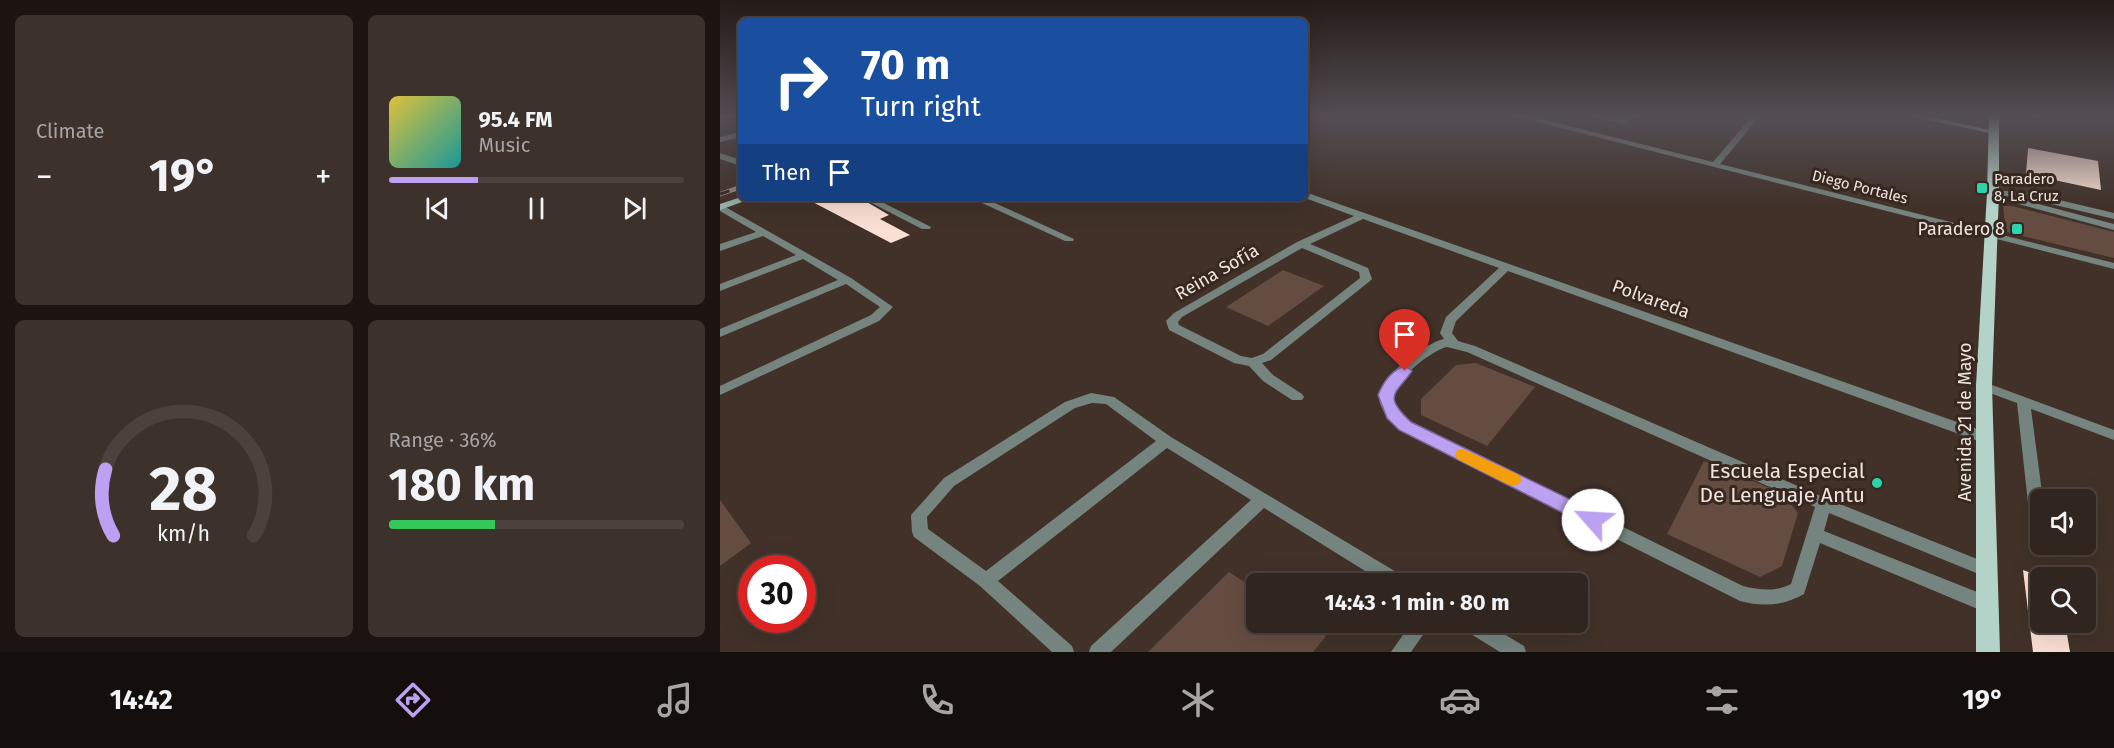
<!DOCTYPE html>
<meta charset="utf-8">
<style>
body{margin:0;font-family:"Fira Sans",sans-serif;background:#3d312c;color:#f1f3f6;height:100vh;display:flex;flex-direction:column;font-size:22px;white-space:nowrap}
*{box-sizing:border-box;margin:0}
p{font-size:20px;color:#a8a5a4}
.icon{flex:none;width:33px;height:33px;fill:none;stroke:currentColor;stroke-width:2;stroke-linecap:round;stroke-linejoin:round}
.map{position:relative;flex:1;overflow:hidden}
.sheet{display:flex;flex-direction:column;gap:15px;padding:15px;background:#1b1411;width:720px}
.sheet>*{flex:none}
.top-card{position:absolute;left:18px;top:18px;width:570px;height:183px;border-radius:9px;box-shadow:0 6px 24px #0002,0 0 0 2px #4c423d;background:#1a4fa0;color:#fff;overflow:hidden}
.tools{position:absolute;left:1310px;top:489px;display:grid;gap:12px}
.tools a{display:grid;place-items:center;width:66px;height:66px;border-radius:9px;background:#31251f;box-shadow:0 6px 24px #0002,0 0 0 2px #4c423d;font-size:30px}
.speed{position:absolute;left:18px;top:555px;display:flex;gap:12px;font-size:30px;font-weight:700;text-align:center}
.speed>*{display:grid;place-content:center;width:78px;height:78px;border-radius:50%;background:#31251f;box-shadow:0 6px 24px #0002,0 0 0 2px #4c423d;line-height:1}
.speed .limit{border:9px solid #d22;background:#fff;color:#111}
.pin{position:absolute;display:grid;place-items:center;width:51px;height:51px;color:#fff;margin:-62px -26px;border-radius:50% 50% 50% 0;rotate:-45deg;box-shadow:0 0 6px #0007}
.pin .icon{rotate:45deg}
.me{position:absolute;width:66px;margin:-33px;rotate:296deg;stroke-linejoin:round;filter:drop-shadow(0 0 4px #0008)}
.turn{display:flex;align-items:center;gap:21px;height:126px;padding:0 24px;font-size:27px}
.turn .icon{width:78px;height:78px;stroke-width:2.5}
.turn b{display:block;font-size:42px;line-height:51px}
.then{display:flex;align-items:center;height:57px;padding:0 24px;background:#0003;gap:12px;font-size:22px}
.big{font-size:45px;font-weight:700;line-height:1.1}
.sheet .card{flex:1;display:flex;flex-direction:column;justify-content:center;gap:9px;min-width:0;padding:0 21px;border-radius:9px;background:#3d312c}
.sheet .dial{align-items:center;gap:0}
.dial svg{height:156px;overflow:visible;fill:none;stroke:#4c423d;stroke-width:7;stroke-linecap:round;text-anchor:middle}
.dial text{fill:#f1f3f6;stroke:none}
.song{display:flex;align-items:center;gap:18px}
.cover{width:72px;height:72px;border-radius:9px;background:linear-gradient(135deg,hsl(50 70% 55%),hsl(180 70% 35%))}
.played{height:6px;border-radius:3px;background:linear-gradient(90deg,#bca0f2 30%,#4c423d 30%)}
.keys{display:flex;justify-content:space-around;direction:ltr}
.heat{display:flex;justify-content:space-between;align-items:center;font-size:33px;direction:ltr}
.charge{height:9px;border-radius:4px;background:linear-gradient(90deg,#34c759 36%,#4c423d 0)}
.sheet .tiles{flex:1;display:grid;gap:15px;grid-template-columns:repeat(2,1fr)}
.trip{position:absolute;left:526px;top:573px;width:342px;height:60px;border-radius:9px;background:#31251f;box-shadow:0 6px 24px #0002,0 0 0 2px #4c423d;font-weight:700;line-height:60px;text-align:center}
.menu{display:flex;height:96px;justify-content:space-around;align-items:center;background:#140f0c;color:#a8a5a4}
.menu .icon{width:42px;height:42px}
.menu .active{color:#bca0f2}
.menu b{font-size:27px;color:#f1f3f6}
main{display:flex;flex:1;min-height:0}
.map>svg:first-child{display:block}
.green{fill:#654c41}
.building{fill:#fadfd3}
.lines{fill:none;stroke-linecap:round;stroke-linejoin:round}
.minor{fill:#75847f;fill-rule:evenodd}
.secondary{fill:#99b0a8;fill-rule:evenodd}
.primary{fill:#b4d3c8;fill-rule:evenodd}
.rail-casing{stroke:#978a83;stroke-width:4.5}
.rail{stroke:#37271f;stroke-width:3;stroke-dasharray:10;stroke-linecap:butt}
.route{fill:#bca0f2;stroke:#7a689d;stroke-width:1.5}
.slow{fill:#f59e0b}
.poi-dot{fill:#2bd5ac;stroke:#37271f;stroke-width:2}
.labels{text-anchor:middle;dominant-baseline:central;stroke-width:6;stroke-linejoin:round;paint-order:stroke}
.far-poi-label{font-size:15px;fill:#eee3de;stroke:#37271f;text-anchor:start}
.far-street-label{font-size:15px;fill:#eee3de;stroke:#37271f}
.poi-label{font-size:18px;fill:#eee3de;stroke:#37271f;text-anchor:end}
.street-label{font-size:18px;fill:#eee3de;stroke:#37271f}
.near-poi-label{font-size:21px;fill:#eee3de;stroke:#37271f;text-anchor:end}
</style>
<main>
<section class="sheet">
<div class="tiles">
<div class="card"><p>Climate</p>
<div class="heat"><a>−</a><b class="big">19°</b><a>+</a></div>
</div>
<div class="card">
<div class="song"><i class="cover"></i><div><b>95.4 FM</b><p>Music</p></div></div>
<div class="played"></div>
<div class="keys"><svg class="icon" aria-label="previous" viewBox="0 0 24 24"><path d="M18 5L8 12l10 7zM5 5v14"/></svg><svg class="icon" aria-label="pause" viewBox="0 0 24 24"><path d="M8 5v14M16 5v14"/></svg><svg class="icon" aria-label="next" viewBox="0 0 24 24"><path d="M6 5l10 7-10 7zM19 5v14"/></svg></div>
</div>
<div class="card dial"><svg viewBox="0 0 100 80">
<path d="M14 69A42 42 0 1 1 86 69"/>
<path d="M14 69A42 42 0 0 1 10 35" stroke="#bca0f2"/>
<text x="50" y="56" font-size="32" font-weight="700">28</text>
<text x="50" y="72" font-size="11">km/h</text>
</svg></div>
<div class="card"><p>Range · 36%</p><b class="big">180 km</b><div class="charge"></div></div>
</div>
</section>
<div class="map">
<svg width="1394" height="652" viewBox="0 0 1394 652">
<rect width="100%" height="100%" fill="#413129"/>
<!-- green -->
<path class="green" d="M 1283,206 L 1292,206 L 1394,232 L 1394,258 L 1286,232 Z
M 563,270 L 604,286 L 548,326 L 506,307 Z
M 756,363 L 815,387 L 767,446 L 701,415 L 701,399 L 736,365 Z
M 984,461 L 1062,493 L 1078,513 L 1062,566 L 1040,577 L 947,534 Z
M 0,500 L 31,543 L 0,566 Z
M 509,572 L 537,590 L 537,622 L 585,623 L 606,636 L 593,652 L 428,652 Z"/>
<!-- building -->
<path class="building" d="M 1308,148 L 1378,161 L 1381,190 L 1306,174 Z
M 85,198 L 140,198 L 169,215 L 160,219 L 190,235 L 171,243 Z
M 1303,570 L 1320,576 L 1320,622 L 1345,622 L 1350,652 L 1313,652 Z"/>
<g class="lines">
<!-- minor -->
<path class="minor" d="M 0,115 L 13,115 L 0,120 Z
M 790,115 L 805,115 L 993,162 L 1033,115 L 1041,115 L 1000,164 L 1394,263 L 1394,269 Z
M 866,115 L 883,115 L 903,119 L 909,115 L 919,115 L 904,124 Z
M 21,132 L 21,137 L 0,142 L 0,137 Z
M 585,138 L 589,138 L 589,142 L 585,142 Z
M 0,153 L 21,160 L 21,166 L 0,159 Z
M 1273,190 L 1310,193 L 1394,213 L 1394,219 L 1310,199 L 1296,198 L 1394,224 L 1394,230 L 1291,202 L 1289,200 L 1293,197 L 1270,195 L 1270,191 Z
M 585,192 L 1271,434 L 1273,438 L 1271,442 L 1266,443 L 1261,442 L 788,271 L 736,321 L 732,333 L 738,341 L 755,346 L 1110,500 L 1272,565 L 1275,570 L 1272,575 L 1266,577 L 1109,513 L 1104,531 L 1272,598 L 1275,604 L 1272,610 L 1266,612 L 1260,610 L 1100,543 L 1084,594 C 1063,606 1043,607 1020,601 L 680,430 C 672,421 660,411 659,398 C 659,377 705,343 724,339 L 720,333 L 726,317 L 779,268 L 643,219 L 590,244 L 648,268 L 652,279 L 650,281 L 551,360 L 542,363 L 553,375 L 582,394 L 584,397 L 582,400 L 572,400 L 543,381 L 529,366 L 514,363 L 449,330 L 446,321 L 454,313 L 577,242 L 634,216 L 585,198 ZM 582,248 L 639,272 L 640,278 L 543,354 L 532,358 L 521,356 L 459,325 L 458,322 L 462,317 ZM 727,347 L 747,352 L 1095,507 L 1071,584 C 1056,592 1040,590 1023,586 L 690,422 C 683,416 672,407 673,396 C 674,380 712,350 727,347 Z
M 142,198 L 154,198 L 211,227 L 210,229 L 202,229 Z
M 251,198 L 264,198 L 354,239 L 353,241 L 345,241 Z
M 0,204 L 131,278 L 173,307 L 159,321 L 0,395 L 0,386 L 151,315 L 160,307 L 126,284 L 0,337 L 0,329 L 118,280 L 83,259 L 0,291 L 0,284 L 76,255 L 43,236 L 0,251 L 0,244 L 36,232 L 0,211 Z
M 1264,382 L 1394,430 L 1394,440 L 1311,409 L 1323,500 L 1320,500 L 1320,536 L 1313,535 L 1311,530 L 1297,403 L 1259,389 L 1257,386 L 1259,383 Z
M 371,393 L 394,397 L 451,437 L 688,579 L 690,584 L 666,584 L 544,508 L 391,652 L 369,652 L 371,646 L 531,500 L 447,448 L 278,581 L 352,646 L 354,652 L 332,652 L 260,586 L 194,537 L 192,532 L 191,515 L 224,478 L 345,402 ZM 372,403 L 386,404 L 436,441 L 266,571 L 208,529 L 207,517 L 234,486 L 355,408 Z
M 692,622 L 712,622 L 691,652 L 671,652 Z
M 738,622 L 764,622 L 804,646 L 806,652 L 780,652 L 741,628 Z"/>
<!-- secondary -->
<path class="secondary" d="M 1185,115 L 1203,115 L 1278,132 L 1274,134 Z
M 21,197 L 33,198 L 0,210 L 0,204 Z"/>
<!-- primary -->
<path class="primary" d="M 1269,115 L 1279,115 L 1279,193 L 1272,386 L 1280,652 L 1256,652 L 1256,386 L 1267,193 Z"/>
<!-- rail casing -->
<g class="rail-casing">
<path id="rail" d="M 0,194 L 21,187"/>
</g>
<!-- rail -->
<use href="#rail" class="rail"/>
</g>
<!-- sky -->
<linearGradient id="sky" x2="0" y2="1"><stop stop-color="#241b17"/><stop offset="0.56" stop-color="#544e54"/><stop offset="1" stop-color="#544e54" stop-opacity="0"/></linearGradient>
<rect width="1394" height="207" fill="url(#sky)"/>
<!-- route -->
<path class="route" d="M 685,366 L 692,371 C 676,394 662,395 691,422 L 880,514 L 883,520 L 880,525 L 873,527 L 867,525 L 679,430 L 667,418 L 658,395 C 663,383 671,370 685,366 Z"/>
<!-- slow -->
<path class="slow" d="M 743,449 L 799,475 L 802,480 L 799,484 L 793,486 L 787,484 L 737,459 L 735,455 L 737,450 Z"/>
<!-- markers -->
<g class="poi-dot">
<rect x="1256" y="182" width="12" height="12" rx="3"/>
<rect x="1291" y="223" width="12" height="12" rx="3"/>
<circle cx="1157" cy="483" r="6"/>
</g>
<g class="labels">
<!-- far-poi labels -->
<g class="far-poi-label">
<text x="1274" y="179">Paradero<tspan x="1274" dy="17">8, La Cruz</tspan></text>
</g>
<!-- far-street labels -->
<g class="far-street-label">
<text transform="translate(1140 187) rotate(14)">Diego Portales</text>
</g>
<!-- poi labels -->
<g class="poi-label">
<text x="1285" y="229">Paradero 8</text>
</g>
<!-- street labels -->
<g class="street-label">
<text transform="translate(497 272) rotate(-30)">Reina Sofía</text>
<text transform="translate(931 299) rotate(20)">Polvareda</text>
<text transform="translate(1245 422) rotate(-90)">Avenida 21 de Mayo</text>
</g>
<!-- near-poi labels -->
<g class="near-poi-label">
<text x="1145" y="471">Escuela Especial<tspan x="1145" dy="24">De Lenguaje Antu</tspan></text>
</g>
</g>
</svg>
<div class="tools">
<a><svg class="icon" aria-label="sound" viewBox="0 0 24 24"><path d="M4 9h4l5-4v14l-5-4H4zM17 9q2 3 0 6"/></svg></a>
<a><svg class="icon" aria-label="search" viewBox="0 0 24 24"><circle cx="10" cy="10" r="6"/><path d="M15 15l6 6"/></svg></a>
</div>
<div class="speed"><div class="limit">30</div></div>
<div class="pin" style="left:685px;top:371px;background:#d93025"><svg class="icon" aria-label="arrive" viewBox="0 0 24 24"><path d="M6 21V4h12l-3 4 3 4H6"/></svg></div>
<svg class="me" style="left:873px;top:520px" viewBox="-20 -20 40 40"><circle r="19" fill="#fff"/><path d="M0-13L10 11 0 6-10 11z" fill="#bca0f2"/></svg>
<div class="trip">14:43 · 1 min · 80 m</div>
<div class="top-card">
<div class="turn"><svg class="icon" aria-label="right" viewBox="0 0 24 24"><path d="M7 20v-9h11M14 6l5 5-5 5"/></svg><div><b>70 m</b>Turn right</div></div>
<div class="then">Then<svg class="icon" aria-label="arrive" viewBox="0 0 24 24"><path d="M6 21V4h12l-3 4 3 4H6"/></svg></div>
</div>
</div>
</main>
<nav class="menu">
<b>14:42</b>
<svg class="icon active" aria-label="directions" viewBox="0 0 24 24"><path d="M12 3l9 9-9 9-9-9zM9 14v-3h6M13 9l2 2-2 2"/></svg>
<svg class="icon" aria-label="music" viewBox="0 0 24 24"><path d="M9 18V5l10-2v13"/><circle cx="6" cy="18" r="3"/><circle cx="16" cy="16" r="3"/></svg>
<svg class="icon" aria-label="phone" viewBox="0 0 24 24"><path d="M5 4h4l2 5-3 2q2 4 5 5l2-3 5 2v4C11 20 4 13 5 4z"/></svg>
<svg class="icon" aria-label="climate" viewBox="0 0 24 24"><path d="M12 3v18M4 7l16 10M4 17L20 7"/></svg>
<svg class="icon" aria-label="car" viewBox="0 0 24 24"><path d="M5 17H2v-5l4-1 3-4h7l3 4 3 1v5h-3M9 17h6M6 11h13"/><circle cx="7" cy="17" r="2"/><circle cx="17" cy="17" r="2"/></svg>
<svg class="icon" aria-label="filters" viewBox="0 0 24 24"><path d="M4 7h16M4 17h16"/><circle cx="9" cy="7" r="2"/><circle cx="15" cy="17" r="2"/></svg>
<b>19°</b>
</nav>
